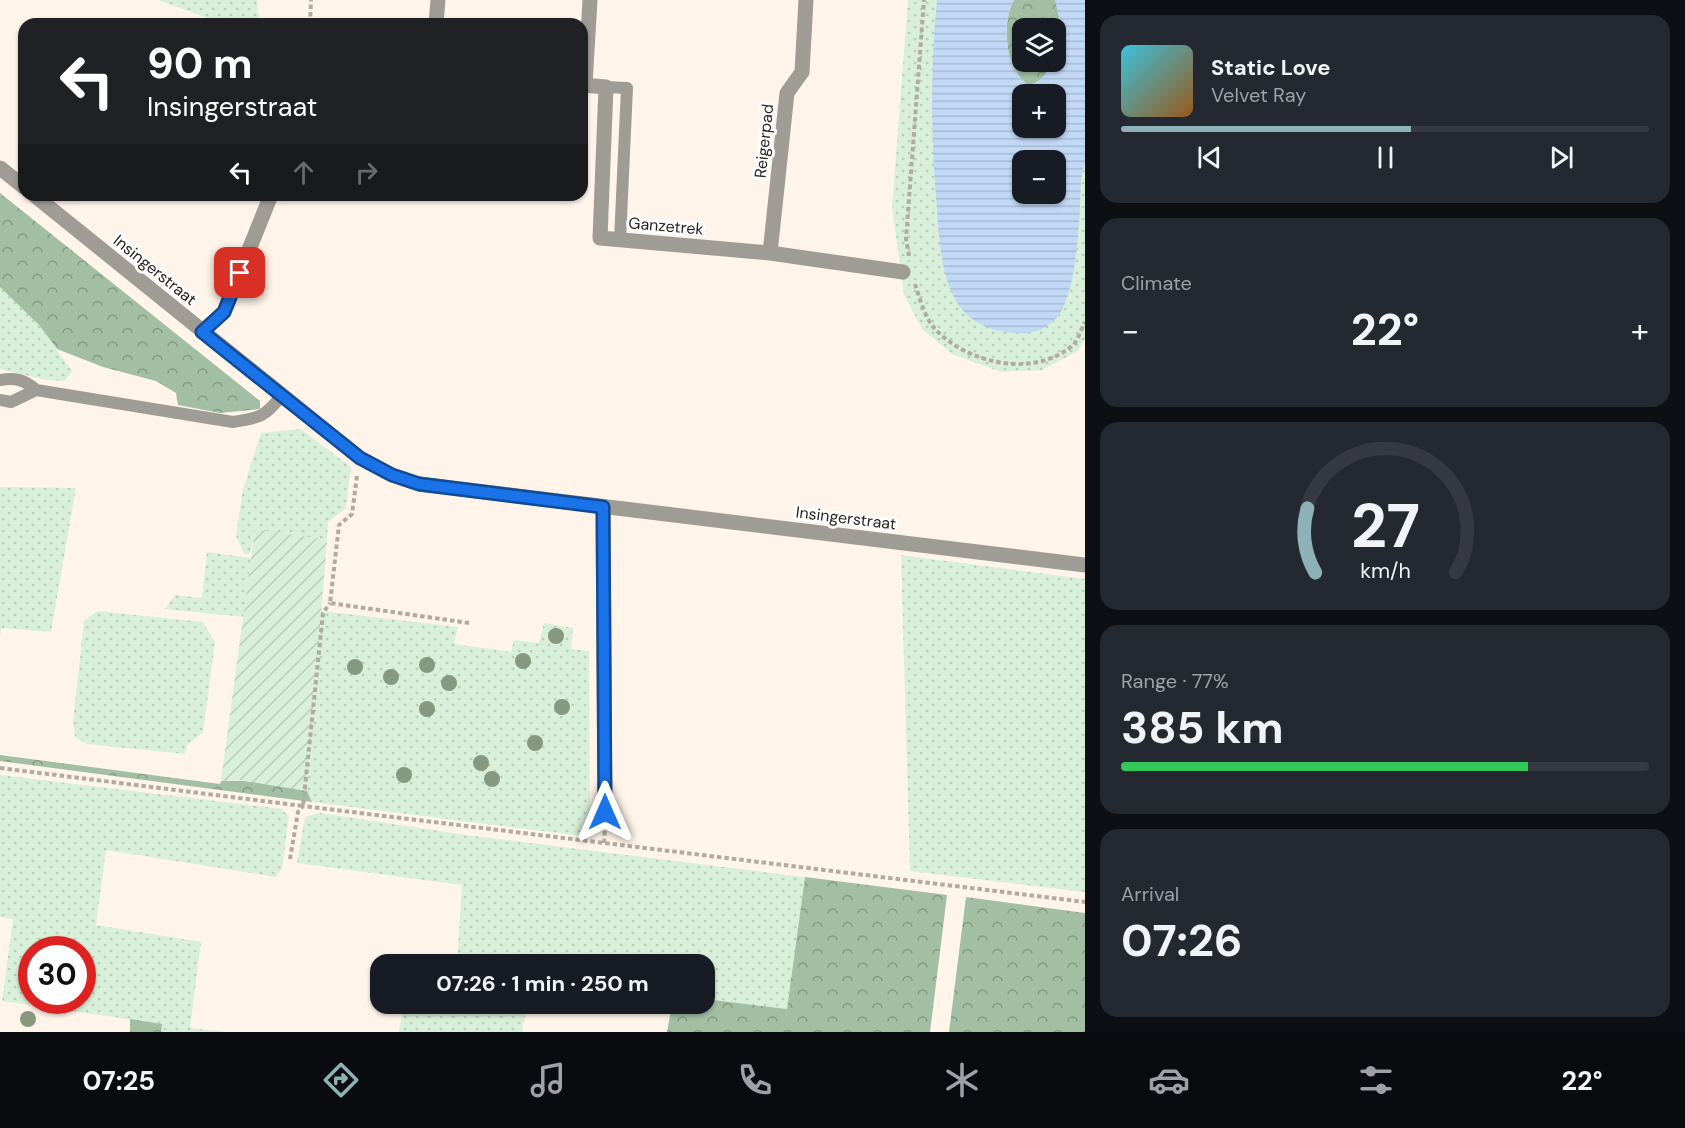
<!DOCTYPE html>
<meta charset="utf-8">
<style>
body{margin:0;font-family:"DM Sans",sans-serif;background:#242831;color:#f1f3f6;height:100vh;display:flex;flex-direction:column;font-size:22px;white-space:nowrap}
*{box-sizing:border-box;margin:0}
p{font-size:20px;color:#9ea1a6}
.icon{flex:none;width:33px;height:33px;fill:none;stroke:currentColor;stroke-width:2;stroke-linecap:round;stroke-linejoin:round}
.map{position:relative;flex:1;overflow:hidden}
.sheet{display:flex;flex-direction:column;gap:15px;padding:15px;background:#0d0f14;width:600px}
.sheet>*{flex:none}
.guide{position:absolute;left:18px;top:18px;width:570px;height:183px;border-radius:18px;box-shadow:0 2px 4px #0004;background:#202124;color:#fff;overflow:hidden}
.buttons{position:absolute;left:1012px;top:18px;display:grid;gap:12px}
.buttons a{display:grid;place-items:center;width:54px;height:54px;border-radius:12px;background:#171b24;box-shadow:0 2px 4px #0004;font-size:30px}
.speed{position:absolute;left:18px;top:936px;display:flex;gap:12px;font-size:30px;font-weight:700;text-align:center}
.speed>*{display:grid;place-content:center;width:78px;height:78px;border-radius:50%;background:#171b24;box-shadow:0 2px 4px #0004;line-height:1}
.speed .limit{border:9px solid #d22;background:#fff;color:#111}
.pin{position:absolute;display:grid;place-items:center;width:51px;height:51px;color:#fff;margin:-26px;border-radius:12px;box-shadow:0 3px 9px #0006}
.me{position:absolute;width:66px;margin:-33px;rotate:0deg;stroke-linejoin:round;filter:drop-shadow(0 0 4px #0008)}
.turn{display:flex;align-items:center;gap:21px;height:126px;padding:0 30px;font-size:27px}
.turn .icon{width:78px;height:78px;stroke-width:2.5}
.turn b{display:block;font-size:42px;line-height:51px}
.lanes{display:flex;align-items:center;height:57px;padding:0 30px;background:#0003;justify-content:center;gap:30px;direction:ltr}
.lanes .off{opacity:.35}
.big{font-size:45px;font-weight:700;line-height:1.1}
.sheet .card{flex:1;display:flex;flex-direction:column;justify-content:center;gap:9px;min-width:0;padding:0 21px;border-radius:18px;background:#242831}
.sheet .dial{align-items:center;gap:0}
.dial svg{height:156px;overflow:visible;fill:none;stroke:#363941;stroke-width:7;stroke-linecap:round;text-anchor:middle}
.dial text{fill:#f1f3f6;stroke:none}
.song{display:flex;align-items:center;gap:18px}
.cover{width:72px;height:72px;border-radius:9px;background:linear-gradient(135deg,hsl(190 70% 55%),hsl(30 70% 35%))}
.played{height:6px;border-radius:3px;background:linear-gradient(90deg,#8cb1b6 55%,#363941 55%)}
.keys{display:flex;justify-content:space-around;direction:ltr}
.heat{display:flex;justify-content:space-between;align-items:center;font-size:33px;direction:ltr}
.charge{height:9px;border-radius:4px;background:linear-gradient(90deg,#34c759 77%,#363941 0)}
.trip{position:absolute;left:370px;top:954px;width:345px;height:60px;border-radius:18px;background:#171b24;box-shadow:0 2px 4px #0004;font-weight:700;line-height:60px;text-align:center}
.menu{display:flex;height:96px;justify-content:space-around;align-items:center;background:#090b0e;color:#9ea1a6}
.menu .icon{width:42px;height:42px}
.menu .on{color:#8cb1b6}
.menu b{font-size:27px;color:#f1f3f6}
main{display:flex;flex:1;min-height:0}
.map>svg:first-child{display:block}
.grass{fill:url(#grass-dots);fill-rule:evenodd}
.forest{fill:url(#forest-crowns)}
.garden{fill:url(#garden-furrows)}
.water{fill:url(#water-rules);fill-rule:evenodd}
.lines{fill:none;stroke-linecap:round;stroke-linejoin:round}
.path{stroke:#b2aaa1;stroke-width:4;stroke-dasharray:4.5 3;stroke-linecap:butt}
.service{stroke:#9f9b95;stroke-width:12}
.minor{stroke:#9f9b95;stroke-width:15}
.tree{fill:#86987e}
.route-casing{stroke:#114b97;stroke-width:15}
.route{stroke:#1a73e8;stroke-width:10}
.labels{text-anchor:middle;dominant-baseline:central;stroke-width:6;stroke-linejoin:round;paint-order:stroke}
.street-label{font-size:16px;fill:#29241f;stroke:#fff}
</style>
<main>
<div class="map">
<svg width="1085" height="1032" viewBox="0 0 1085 1032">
<defs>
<pattern id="grass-dots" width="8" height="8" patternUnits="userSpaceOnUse" patternTransform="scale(1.5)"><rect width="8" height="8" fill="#d8efd9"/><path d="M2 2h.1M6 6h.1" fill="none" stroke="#b9cdba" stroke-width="1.8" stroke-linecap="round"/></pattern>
<pattern id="forest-crowns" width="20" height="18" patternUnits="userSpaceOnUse" patternTransform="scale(1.5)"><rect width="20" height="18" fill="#a2bea3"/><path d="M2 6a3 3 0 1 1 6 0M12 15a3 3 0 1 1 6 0" fill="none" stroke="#849a84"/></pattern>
<pattern id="garden-furrows" width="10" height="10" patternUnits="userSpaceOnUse" patternTransform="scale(1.5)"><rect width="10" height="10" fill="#d8efd9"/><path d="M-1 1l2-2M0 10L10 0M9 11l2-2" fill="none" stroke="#b9cdba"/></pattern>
<pattern id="water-rules" width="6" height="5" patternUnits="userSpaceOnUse" patternTransform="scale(1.5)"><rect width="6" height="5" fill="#c2d9f6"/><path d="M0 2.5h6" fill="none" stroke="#a7bad2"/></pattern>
</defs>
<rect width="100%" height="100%" fill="#fef4e9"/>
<!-- grass -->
<path class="grass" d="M 158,0 L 257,0 L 260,24 L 224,24 Z
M 908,0 L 1085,0 L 1085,339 L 1078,351 L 1042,370 L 1001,372 L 952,354 L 922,329 L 904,294 L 892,207 ZM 1023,28 L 1056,28 L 1056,62 L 1023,62 ZM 1023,94 L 1056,94 L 1056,128 L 1023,128 ZM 1023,160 L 1056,160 L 1056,194 L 1023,194 Z
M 0,287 L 39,325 L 72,371 L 65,381 L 46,380 L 0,369 Z
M 301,429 L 351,467 L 346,508 L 328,522 L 327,540 L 255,530 L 250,554 L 244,554 L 236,536 L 243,489 L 261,433 Z
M 0,487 L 76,488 L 51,632 L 1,628 L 0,637 Z
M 207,552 L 251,558 L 244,617 L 165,609 L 175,595 L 202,598 Z
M 901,555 L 1085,579 L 1085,892 L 910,871 Z
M 97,611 L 203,622 L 215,642 L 203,732 L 187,745 L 185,754 L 87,744 L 75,737 L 73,722 L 84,621 Z
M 322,611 L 458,627 L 454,644 L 511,652 L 514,640 L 539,643 L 544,623 L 573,628 L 571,649 L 589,651 L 590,837 L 312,802 L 307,791 Z
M 0,775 L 282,809 L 289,817 L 282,868 L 276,877 L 106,850 L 96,925 L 201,942 L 190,1028 L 228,1032 L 161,1032 L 161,1024 L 2,1001 L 13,919 L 0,917 ZM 32,950 L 82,950 L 82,1000 L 32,1000 Z
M 320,813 L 466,835 L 805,877 L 787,1009 L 705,999 L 705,964 L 457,964 L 462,885 L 297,863 L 305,817 Z
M 404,1004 L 527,1004 L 522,1032 L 399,1032 Z"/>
<!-- forest -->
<path class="forest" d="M 1014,0 L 1055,0 C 1062,14 1059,29 1056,44 L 1056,28 L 1023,28 L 1023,62 L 1051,62 C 1047,74 1041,83 1028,85 C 1005,69 1001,23 1014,0 Z
M 0,193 L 260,401 L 260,409 L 220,413 L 178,405 L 176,393 L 156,381 L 103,367 L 57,349 L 39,325 L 0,287 Z
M 0,755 L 220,784 L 221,781 C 249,780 280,784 307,791 L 312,802 L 0,761 Z
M 805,877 L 947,895 L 930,1032 L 667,1032 L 672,1004 L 705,1004 L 705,999 L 787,1009 Z
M 966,897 L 1085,913 L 1085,1032 L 949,1032 Z
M 130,1019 L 162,1024 L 161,1032 L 130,1032 Z"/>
<!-- garden -->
<path class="garden" d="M 255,529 L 327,540 L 307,791 L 238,780 L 221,781 Z"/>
<!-- water -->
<path class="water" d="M 937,0 L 1014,0 C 1001,23 1005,69 1028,85 C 1041,83 1047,74 1051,62 L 1056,62 L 1060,22 L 1055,0 L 1085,0 L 1085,163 C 1080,176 1081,189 1080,204 C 1079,233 1075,291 1059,315 C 1045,333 1027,335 1006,332 C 986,330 965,318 955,299 C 941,273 939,239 937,210 C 931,140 930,70 937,0 ZM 1023,94 L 1056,94 L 1056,128 L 1023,128 ZM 1023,160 L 1056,160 L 1056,194 L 1023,194 Z"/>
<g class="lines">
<!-- path -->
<path class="path" d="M 310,24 L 311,0
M 909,256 L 906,239 L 924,0
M 915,284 C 920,299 925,319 936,330 C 969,364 1033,378 1072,346 C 1078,341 1081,329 1085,322
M 357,476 L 352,514 L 339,525 L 330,603 L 469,623
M 0,768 L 303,806 L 323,613 L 330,603
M 604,843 L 605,828
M 290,859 L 298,812 L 303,806 L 1085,902"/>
<!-- service -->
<path class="service" d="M 606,87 L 627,88 L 620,240
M 0,380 C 15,377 25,380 36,390 L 11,402 L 0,400
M 36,390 L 233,422 C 260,418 265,417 282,395"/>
<!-- minor -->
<path class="minor" d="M 436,24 L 438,0
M 582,85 L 606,87 L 600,238 L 770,253 L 903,272
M 585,85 L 590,0
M 0,168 L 24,187
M 34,195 L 360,458 L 392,475 L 419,484 L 1085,565
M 770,253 L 787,93 L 802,72 L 806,0
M 202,332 L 224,312 L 271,195
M 603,507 L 605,812"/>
</g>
<!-- trees -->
<g class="tree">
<circle cx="556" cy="636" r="8"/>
<circle cx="523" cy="661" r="8"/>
<circle cx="427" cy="665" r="8"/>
<circle cx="355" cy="667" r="8"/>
<circle cx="391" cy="677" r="8"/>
<circle cx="449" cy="683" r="8"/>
<circle cx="562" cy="707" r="8"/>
<circle cx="427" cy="709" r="8"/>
<circle cx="535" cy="743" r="8"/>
<circle cx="481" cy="763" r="8"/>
<circle cx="404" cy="775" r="8"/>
<circle cx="492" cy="779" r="8"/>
<circle cx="28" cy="1019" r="8"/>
</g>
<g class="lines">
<!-- route casing -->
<g class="route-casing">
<path id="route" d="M 240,273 L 224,312 L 202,332 L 360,458 L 392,475 L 419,484 L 603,507 L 605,812"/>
</g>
<!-- route -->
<use href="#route" class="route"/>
</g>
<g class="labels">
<!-- street labels -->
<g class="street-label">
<text transform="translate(764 141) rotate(-84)">Reigerpad</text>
<text transform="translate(666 226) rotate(5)">Ganzetrek</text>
<text transform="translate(155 270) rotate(39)">Insingerstraat</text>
<text transform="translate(846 518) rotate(7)">Insingerstraat</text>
</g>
</g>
</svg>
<div class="buttons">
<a><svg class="icon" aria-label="layers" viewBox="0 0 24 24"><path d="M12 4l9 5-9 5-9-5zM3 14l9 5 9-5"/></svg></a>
<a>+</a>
<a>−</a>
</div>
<div class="speed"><div class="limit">30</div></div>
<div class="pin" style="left:240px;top:273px;background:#d93025"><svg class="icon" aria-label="arrive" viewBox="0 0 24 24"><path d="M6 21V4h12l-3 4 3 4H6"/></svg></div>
<svg class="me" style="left:605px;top:812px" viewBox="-20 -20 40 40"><path d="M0-17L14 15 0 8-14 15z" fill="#1a73e8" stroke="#fff" stroke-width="4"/></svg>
<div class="trip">07:26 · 1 min · 250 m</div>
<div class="guide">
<div class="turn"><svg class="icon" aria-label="left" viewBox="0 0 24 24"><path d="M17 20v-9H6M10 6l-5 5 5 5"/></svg><div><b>90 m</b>Insingerstraat</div></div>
<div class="lanes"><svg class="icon" aria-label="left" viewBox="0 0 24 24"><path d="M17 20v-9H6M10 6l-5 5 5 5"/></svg><svg class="icon off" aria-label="ahead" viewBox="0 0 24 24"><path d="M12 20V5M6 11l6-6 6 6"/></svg><svg class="icon off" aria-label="right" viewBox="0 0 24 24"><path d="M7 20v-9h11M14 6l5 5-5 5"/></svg></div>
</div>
</div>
<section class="sheet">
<div class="card">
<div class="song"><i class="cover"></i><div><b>Static Love</b><p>Velvet Ray</p></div></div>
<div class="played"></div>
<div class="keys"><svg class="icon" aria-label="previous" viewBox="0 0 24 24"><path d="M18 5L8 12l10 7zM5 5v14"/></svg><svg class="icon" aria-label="pause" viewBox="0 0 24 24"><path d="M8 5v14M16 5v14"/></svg><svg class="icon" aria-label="next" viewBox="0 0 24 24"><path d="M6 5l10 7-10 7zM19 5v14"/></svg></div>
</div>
<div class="card"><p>Climate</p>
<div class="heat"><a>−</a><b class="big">22°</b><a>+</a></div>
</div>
<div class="card dial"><svg viewBox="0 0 100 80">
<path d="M14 69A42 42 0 1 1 86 69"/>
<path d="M14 69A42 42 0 0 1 10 36" stroke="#8cb1b6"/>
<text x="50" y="56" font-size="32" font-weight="700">27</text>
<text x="50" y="72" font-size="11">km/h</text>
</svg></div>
<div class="card"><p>Range · 77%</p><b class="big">385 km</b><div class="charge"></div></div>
<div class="card"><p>Arrival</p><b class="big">07:26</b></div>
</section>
</main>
<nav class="menu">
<b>07:25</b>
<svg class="icon on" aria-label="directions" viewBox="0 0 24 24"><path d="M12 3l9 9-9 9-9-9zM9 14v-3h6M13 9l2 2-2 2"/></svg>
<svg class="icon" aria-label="music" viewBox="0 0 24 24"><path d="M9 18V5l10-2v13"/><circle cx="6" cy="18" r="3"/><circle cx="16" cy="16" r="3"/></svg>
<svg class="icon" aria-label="phone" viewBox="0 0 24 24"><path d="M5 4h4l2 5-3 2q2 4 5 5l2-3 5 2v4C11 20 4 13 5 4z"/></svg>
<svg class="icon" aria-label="climate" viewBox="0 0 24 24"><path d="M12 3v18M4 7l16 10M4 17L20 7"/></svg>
<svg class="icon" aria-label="car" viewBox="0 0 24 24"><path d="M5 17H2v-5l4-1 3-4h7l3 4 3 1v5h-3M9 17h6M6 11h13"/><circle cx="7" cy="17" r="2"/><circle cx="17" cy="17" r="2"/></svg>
<svg class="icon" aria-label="filters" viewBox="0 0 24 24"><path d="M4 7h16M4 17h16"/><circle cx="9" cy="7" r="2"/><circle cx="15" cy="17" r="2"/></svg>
<b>22°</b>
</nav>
